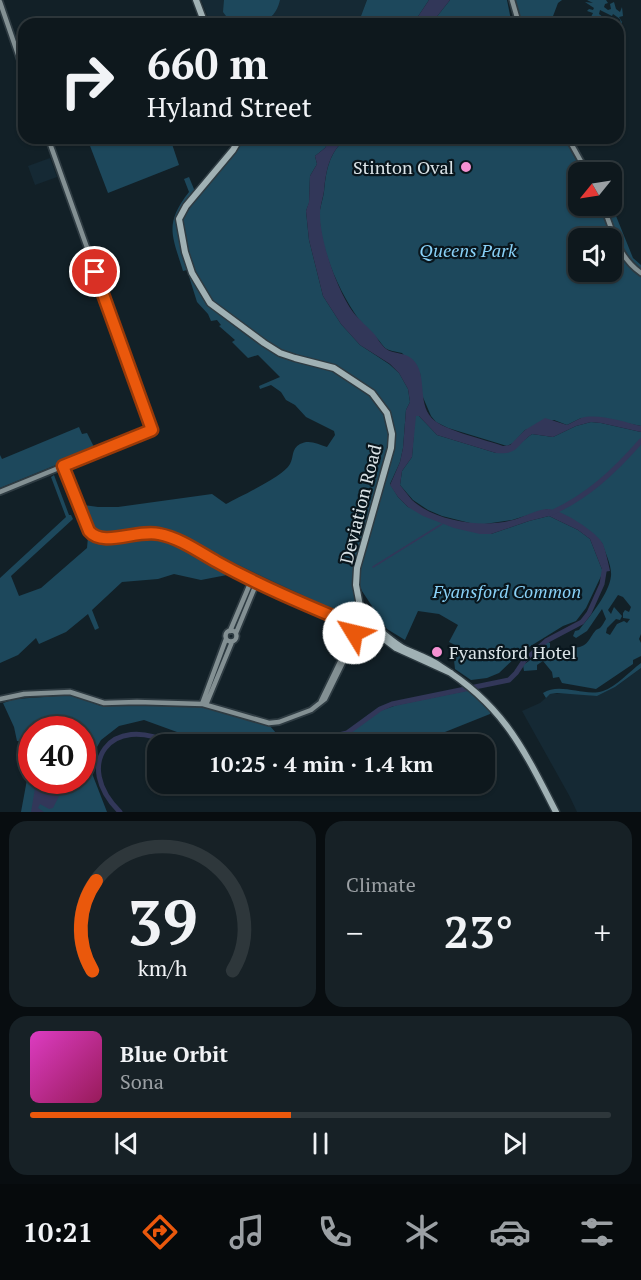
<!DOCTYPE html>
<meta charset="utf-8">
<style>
body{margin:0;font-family:"PT Serif",serif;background:#172126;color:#f1f3f6;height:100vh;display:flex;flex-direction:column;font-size:22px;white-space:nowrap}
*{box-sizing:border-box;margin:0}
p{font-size:20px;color:#9ba0a4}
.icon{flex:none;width:33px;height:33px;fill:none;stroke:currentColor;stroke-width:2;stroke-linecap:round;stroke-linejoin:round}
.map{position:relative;height:812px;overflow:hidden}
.side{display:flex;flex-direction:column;gap:9px;padding:9px;background:#080d10;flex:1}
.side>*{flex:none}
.top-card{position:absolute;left:18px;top:18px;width:606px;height:126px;border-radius:18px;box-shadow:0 2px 4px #0004,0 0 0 2px #2e373b;background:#0e181d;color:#f1f3f6;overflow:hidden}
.needle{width:39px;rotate:240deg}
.tools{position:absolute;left:568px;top:162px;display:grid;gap:12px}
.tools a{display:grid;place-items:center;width:54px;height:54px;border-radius:12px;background:#0e181d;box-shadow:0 2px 4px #0004,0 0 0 2px #2e373b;font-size:30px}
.speed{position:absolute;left:18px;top:716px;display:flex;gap:12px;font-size:30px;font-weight:700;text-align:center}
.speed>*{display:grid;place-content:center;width:78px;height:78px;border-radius:50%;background:#0e181d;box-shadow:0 2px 4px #0004,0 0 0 2px #2e373b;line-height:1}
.speed .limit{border:9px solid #d22;background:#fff;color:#111}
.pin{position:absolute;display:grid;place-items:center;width:51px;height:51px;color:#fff;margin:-26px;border:3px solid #fff;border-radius:50%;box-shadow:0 2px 6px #0007}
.me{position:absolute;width:66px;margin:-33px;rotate:306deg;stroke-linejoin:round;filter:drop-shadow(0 0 4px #0008)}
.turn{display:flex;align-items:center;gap:21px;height:126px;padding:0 30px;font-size:27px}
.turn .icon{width:78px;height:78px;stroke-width:2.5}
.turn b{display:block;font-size:42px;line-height:51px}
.big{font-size:45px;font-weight:700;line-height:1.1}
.side .card{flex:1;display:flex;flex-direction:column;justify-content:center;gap:9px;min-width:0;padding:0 21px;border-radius:18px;background:#172126}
.side .dial{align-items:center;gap:0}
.dial svg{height:156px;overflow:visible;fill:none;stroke:#2e373b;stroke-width:7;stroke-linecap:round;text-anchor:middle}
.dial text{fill:#f1f3f6;stroke:none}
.song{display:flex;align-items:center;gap:18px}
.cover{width:72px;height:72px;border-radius:9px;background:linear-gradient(135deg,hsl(310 70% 55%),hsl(330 70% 35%))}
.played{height:6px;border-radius:3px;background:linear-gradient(90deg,#ea580c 45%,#2e373b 45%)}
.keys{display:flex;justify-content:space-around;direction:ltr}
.heat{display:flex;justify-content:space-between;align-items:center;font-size:33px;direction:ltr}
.side .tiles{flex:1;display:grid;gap:9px;grid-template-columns:1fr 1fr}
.card:last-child{grid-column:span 2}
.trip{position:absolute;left:147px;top:734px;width:348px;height:60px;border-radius:18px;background:#0e181d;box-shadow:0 2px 4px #0004,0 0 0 2px #2e373b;font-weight:700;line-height:60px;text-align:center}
.tab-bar{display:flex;height:96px;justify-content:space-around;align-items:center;background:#060a0c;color:#9ba0a4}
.tab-bar .icon{width:42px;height:42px}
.tab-bar .active{color:#ea580c}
.tab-bar b{font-size:27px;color:#f1f3f6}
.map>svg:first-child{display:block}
.built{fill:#152934}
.green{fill:#1d485c;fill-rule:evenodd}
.water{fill:#323759}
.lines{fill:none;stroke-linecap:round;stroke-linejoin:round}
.stream{stroke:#323759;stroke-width:1.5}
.river{stroke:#323759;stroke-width:5}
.secondary-casing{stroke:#2e3b42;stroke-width:8}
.primary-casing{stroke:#2e3b42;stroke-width:9}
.secondary{stroke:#839093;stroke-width:4.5}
.primary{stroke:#a0b1b4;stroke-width:6}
.route-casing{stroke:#983908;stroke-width:15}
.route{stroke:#ea580c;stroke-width:10}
.poi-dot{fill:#f591d2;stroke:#09161d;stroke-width:2}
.labels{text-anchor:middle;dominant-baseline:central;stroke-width:4.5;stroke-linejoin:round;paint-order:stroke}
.poi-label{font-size:18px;fill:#dae3e7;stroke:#09161d;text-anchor:end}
.park-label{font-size:18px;font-style:italic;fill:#89d1f7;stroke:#09161d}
.street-label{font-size:18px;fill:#dae3e7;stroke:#09161d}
</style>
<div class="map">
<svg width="641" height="812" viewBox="0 0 641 812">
<rect width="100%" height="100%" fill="#122027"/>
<!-- built -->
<path class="built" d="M 201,0 L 367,0 L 358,24 L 211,24 Z
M 50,158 L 57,177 L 35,185 L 28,166 Z
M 641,668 L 641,812 L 577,812 L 570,797 L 522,711 L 540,703 L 550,694 L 574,693 L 597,696 L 615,687 Z"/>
<!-- green -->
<path class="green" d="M 224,0 L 280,0 C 274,26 254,24 232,24 L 223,12 Z
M 367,0 L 429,0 L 413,24 L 358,24 Z
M 450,0 L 507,0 L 511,20 L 514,24 L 431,24 Z
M 514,0 L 562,0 L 558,3 L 550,24 L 520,24 Z
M 587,0 L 606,0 L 608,3 L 605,4 L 604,7 L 608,10 L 611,9 L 610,4 L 614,2 L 616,9 L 620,12 L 622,7 L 623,16 L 619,17 L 622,22 L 621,24 L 620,19 L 613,14 L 612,16 L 600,10 L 599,14 L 612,24 L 592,24 L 584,18 L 582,20 L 584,24 L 578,24 L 581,16 L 591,17 L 593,13 L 587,11 L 589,9 L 593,10 L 594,8 L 585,2 L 593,3 Z
M 87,138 L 170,138 L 179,165 L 108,193 Z
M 236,138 L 331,138 L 325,148 L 315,156 L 317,164 L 310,176 L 309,203 L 306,211 L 309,240 L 323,296 L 341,324 L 360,345 L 389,364 L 399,373 L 408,389 L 410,402 L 406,410 L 403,448 L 400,462 L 390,484 L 398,497 L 408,507 L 491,534 L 529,521 L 549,516 L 578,530 L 590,539 L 603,572 L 586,608 L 576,621 L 563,626 L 521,652 L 499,673 L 487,678 L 471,680 L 455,669 L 454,660 L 463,649 L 449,642 L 458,625 L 439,614 L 418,611 L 405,640 L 387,629 L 362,591 L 357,578 L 359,603 L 356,616 L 330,610 L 171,534 C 162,531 153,529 143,530 C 107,533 97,548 84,505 L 98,507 L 118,507 L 212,494 L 226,504 C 240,496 283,477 290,464 C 294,457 291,449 300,444 C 309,439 318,444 327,447 L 335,435 L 334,431 L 306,417 L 295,405 L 286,400 L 281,392 L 271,385 L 260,389 L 259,386 L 280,377 L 258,355 L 248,358 L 232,342 L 235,340 L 219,326 L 221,325 L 217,320 L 211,321 L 208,314 L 197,302 L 187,270 L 183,271 C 172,235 164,224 189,192 L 184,179 L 189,177 L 196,194 L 239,141 Z
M 346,138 L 564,138 L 583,172 L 579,172 L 579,206 L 600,206 L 611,238 L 579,238 L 579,272 L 612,272 L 612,242 L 620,256 L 641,276 L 641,426 L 616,421 L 581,418 L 567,425 L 554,420 L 525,430 L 513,443 L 507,446 L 448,428 L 436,422 L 431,416 L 422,395 L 420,373 L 402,353 C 380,349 387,348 373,334 C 369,330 364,326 360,321 C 340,294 317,244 320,210 C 321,204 323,198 324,192 C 326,170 329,153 346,138 Z
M 605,206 L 612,206 L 633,258 L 641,265 L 641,270 C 620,250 615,232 605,206 Z
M 415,415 L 419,416 L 437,435 L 496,453 C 513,454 519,443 532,434 L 553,437 L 576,426 L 591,422 L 601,423 L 641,432 L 641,634 L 639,639 L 641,643 L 641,656 L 633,660 L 633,664 L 596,689 L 562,683 L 559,677 L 553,678 L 552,672 L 543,661 L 537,665 L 537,670 L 524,671 L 523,665 L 532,659 L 533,654 L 547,641 L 550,643 L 550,647 L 542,656 L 544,658 L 551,656 L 551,653 L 565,657 L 572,654 L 571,651 L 574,650 L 573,648 C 589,647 588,639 596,630 C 597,629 599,629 600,628 C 603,625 604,622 606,619 L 602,609 L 587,631 L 576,638 L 573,636 L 575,631 L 579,630 C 590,616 609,594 611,576 C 612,566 605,552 602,543 L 548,509 L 512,520 L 478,525 L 442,516 L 428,510 L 413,500 L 400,485 L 402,471 L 412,457 ZM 618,595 L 623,597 L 631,607 L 629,612 L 625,610 L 623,613 L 623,618 L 630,619 L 627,623 L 624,621 L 617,624 L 610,635 L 606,633 L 607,628 L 616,619 L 620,620 L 622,616 L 614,607 L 611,614 L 608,610 Z
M 79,427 L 82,434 L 87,433 L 95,449 L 0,488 L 0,455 L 2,459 Z
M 54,475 L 69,515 L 71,515 L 73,519 L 11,576 L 19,596 L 41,588 L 87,548 L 88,537 L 110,541 L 136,535 L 151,534 L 165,537 L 246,577 L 245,583 L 227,575 L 201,580 L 174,574 L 158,579 L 122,582 L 92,610 L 99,628 L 95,630 L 88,614 L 66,632 L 39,644 L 36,638 L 18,655 L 0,663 L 0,578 L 66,517 L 51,477 Z
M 641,663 L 641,668 L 615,687 L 597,696 L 557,693 L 550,694 L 546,698 L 543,693 C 560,682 584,697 603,691 C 616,687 630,671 641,663 Z
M 470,690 L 491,711 L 490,714 L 420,742 L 302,744 L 347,733 L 368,715 L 397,705 Z
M 72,695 L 101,706 L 137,704 L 205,706 L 270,726 L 276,733 C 265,742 257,746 242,742 L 241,744 L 191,742 L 177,732 L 144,720 L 119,726 L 101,740 L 88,763 L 107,812 L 21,812 L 31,758 L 32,780 L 82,780 L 82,729 L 32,729 L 31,754 L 28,741 L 17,741 L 14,727 L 3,703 L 15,699 Z"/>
<!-- water -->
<path class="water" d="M 429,0 L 450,0 L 431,24 L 413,24 Z
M 331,138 L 346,138 C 329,153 326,170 324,191 C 323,198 320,206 320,214 C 320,241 337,290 353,312 C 360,321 368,327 375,335 C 378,339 380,343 383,346 C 391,356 406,350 415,362 C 428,379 416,406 435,421 C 448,431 486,440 503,446 L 510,445 L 525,430 L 545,418 L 567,425 C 572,423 576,420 581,418 C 598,413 624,422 641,426 L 641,432 L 601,423 L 591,422 L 576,426 L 553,437 L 532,434 C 516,445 519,455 496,453 L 437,435 L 419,416 L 416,416 L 412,457 L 402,471 L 400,485 C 404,490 408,495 412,500 C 436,522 483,528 513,520 C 524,517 537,509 549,509 C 562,510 597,532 603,544 C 606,552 608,562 610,571 L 603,572 L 590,539 L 578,530 L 549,516 L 529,521 L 491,534 L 480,534 L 454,528 L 423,516 L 408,507 L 398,497 L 390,485 L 400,462 L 403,448 L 406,410 L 410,402 L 408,389 L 399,373 L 390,364 L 360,345 L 341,324 L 323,296 L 309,240 L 306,211 L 309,202 L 310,176 L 317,164 L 315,156 L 325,148 Z
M 42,780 L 59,788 L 60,794 L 53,808 L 49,809 L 40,804 L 38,808 L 44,812 L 31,812 L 36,782 Z"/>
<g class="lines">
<!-- stream -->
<path class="stream" d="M 373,567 L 442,524"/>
<!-- river -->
<path class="river" d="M 551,513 C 587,497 615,471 641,441
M 302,744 L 347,733 L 380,709 L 392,704 L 509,680 L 516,673 L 524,661 L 546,641 L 582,622 L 589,613 L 602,584 L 605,566
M 120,812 C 72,765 111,712 171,744"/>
<!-- secondary casing -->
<g class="secondary-casing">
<path id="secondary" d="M 512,0 L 519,24
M 0,2 L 24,72
M 568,138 L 587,172
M 603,206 C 613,231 617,256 641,273
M 63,466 L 85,522 C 98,549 112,537 135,533 C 145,532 155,533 165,535 L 334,614 L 345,617 L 355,616
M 0,492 L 152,430 L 48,138
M 231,569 L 296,600
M 320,611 L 354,626
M225.5 636a5.5 5.5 0 1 1 11 0a5.5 5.5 0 1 1-11 0Z
M 230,631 L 252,579
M 236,633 L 257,582
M 0,699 L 24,694 L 70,692 L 104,703 L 137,702 L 203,704 L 269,723 L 279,722 L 311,710 L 325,699 L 355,638 L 363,629
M 321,701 L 354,633 L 355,627
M 202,704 L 226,639
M 206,705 L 232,642"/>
</g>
<!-- primary casing -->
<g class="primary-casing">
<path id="primary" d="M 196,0 L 205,24
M 240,138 L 233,150 L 186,206 L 179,219 L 185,252 L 192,273 L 210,303 L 264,343 L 280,353 L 295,358 L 334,368 L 372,393 L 387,413 L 392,434 L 391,448 L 357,568 L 356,585 L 360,606 L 356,616
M 451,673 L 396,648 L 375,632 L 358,629 L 353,624 L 354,618 L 358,615 L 364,616 C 376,627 388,639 403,648 C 415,654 429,658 440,666 C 504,706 523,748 556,812"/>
</g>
<!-- secondary -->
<use href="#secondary" class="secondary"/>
<!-- primary -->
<use href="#primary" class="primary"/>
</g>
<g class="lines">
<!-- route casing -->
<g class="route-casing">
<path id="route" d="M 95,272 L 152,430 L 63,466 L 89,531 C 103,548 137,529 159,534 C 180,538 199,552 217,562 C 260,586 306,605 351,624 L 354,627 L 354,633"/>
</g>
<!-- route -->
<use href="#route" class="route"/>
</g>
<!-- markers -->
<g class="poi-dot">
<circle cx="466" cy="167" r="6"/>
<circle cx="437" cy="652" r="6"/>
</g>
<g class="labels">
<!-- poi labels -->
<g class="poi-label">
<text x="454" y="167">Stinton Oval</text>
<text x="449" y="652" text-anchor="start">Fyansford Hotel</text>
</g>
<!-- park labels -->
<g class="park-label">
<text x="468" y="250">Queens Park</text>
<text x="507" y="591">Fyansford Common</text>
</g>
<!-- street labels -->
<g class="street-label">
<text transform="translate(360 504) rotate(-76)">Deviation Road</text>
</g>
</g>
</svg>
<div class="tools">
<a><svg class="needle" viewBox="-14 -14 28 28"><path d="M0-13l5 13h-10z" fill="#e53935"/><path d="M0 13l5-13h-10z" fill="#9ba0a4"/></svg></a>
<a><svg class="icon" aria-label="sound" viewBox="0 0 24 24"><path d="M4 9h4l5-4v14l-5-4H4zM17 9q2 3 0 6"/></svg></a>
</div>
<div class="speed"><div class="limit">40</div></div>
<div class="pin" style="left:95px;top:272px;background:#d93025"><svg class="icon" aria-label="arrive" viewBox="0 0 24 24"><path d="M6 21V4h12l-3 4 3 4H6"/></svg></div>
<svg class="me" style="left:354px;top:633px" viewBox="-20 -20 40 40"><circle r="19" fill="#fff"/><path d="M0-13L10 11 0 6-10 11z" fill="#ea580c"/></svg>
<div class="trip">10:25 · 4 min · 1.4 km</div>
<div class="top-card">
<div class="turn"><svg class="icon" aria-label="right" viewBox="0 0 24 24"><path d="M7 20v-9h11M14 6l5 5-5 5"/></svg><div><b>660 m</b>Hyland Street</div></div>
</div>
</div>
<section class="side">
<div class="tiles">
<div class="card dial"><svg viewBox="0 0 100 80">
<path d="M14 69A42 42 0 1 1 86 69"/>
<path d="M14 69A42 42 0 0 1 16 23" stroke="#ea580c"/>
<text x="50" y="56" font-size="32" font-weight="700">39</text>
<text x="50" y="72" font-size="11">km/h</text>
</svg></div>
<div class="card"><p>Climate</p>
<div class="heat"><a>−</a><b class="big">23°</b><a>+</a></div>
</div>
<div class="card">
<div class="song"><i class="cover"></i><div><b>Blue Orbit</b><p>Sona</p></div></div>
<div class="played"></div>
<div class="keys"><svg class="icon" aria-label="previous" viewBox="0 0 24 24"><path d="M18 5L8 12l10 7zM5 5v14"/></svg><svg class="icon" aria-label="pause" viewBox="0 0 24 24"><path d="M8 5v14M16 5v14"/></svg><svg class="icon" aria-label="next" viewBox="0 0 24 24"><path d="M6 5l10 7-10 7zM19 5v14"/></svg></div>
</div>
</div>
</section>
<nav class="tab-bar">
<b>10:21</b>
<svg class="icon active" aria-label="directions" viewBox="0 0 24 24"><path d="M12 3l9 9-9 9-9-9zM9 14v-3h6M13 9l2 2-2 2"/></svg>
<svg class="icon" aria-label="music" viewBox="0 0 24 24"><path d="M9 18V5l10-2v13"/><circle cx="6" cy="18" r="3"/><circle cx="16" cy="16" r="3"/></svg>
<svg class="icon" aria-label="phone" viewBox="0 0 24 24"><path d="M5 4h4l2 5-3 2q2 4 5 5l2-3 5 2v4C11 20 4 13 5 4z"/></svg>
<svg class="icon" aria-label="climate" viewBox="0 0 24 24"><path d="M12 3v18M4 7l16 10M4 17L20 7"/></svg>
<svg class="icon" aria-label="car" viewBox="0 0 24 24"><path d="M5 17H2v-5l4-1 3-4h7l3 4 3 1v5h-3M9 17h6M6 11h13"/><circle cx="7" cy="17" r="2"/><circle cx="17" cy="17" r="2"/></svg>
<svg class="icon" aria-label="filters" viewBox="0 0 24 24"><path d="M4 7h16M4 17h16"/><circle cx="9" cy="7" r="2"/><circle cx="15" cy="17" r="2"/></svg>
</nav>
